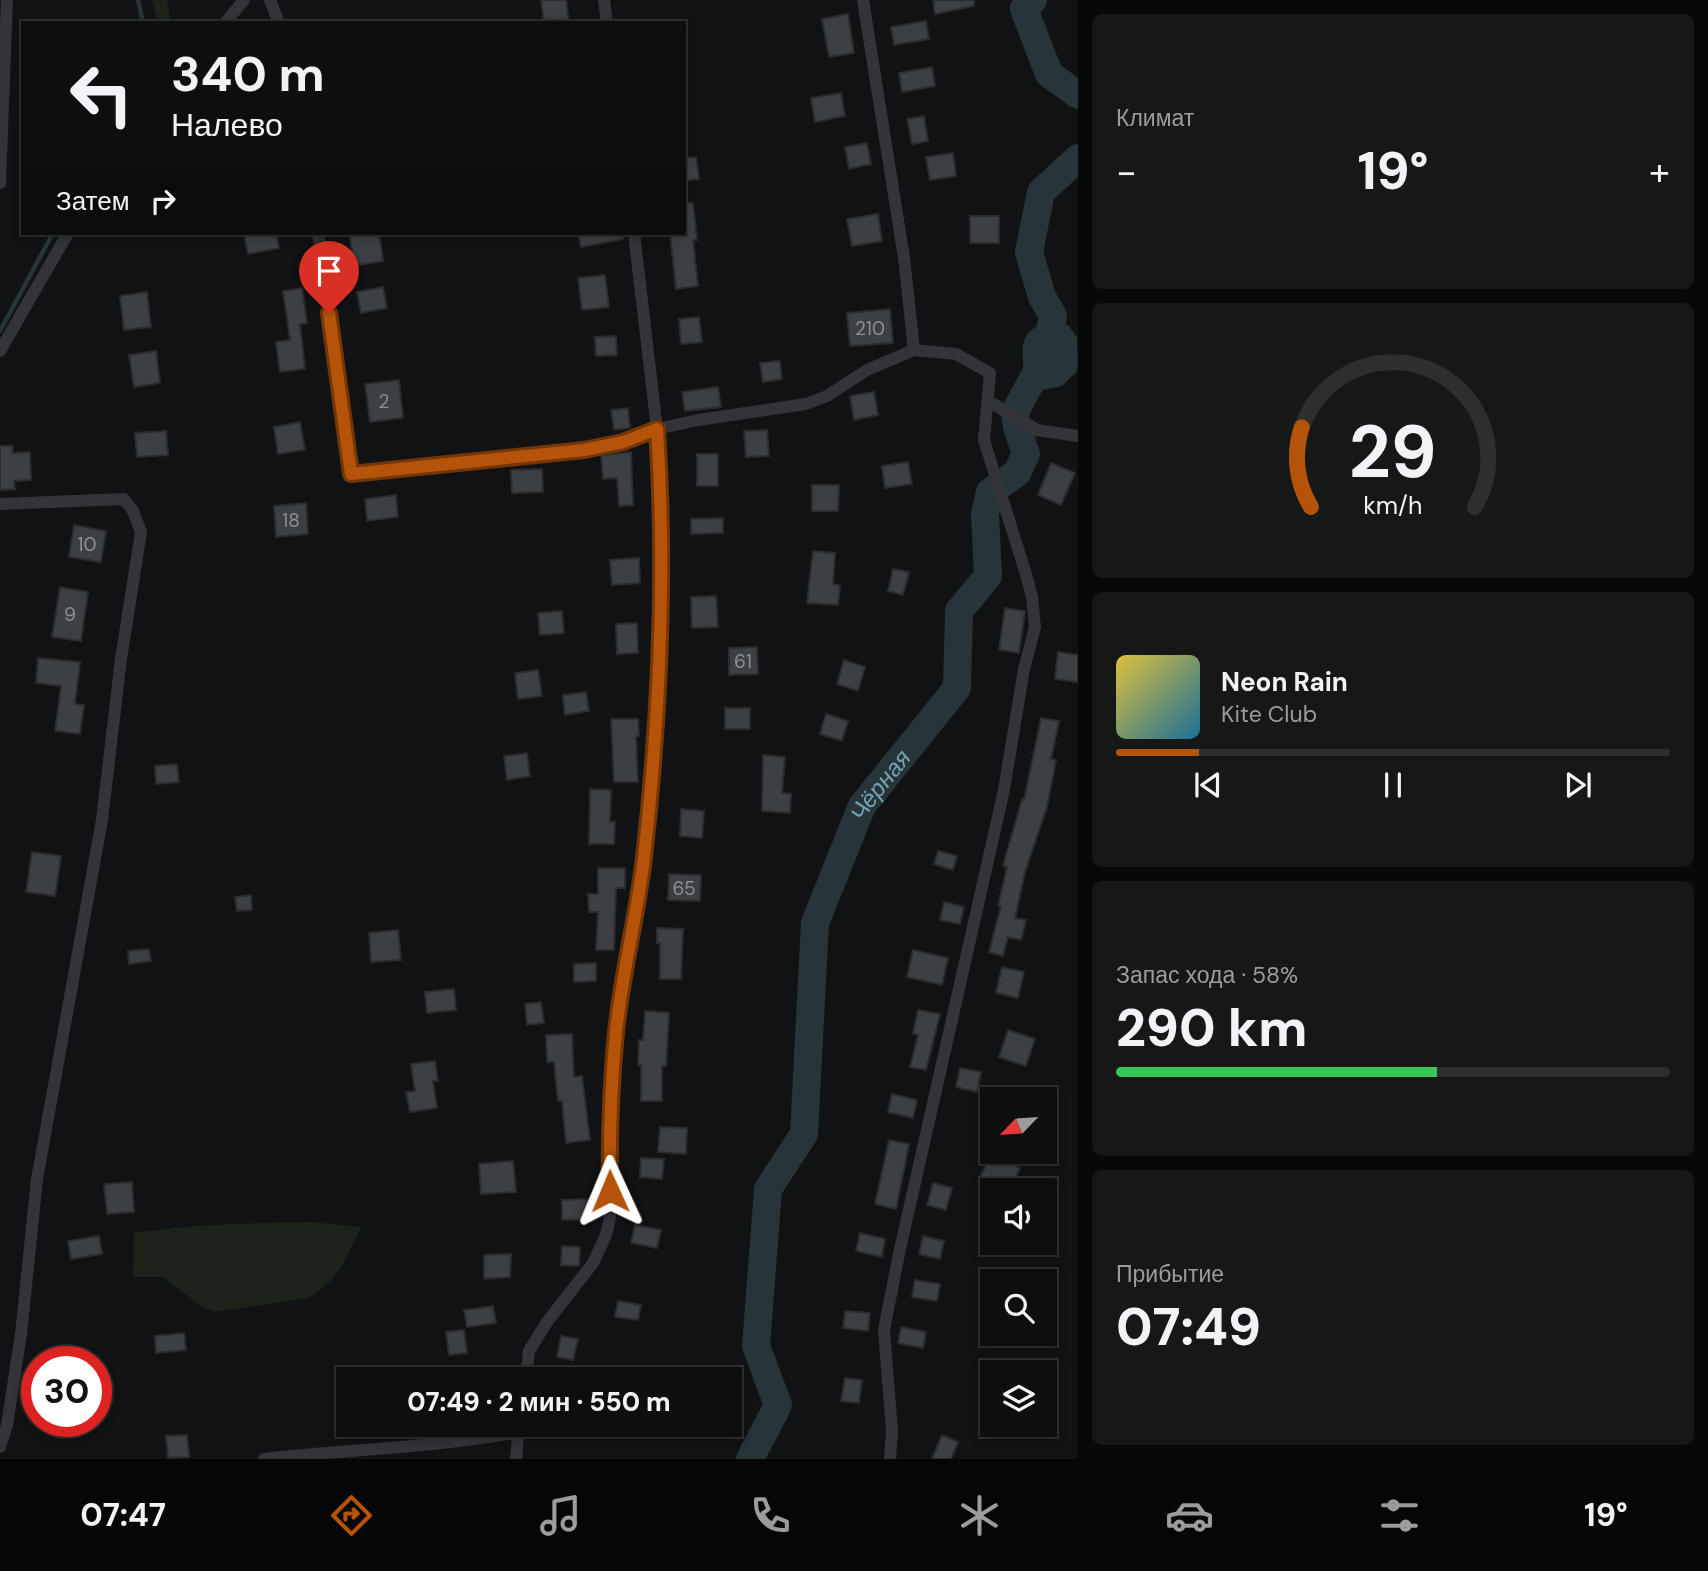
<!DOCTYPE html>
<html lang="ru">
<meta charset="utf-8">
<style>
body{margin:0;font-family:"DM Sans",sans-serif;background:#161717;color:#f1f3f6;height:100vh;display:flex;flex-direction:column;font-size:26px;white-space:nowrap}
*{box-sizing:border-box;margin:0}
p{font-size:23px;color:#9a9c9e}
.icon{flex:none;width:38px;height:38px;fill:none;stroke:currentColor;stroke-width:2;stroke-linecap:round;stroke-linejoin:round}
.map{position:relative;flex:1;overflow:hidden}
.panel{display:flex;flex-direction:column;gap:14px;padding:14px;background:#070808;width:630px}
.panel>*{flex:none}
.guide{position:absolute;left:21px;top:21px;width:665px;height:214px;border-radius:0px;box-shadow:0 4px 10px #0003,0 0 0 2px #2d2e2e;background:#0d0e0e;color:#f1f3f6;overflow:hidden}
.needle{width:46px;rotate:245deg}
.tools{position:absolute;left:980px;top:1087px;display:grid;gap:14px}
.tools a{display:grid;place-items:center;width:77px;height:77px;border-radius:0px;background:#0d0e0e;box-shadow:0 4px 10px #0003,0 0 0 2px #2d2e2e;font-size:35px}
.speed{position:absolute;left:21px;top:1346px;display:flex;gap:14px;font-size:35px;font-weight:700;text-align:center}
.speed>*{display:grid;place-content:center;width:91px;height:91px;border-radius:50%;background:#0d0e0e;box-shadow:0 4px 10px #0003,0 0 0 2px #2d2e2e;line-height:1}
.speed .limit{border:10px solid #d22;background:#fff;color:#111}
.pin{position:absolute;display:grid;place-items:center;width:60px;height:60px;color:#fff;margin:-72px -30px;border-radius:50% 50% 50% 0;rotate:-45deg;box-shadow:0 0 7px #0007}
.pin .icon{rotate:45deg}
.me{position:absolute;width:77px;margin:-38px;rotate:359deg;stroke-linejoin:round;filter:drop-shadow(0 0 5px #0008)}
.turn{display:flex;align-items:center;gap:24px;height:147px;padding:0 35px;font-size:32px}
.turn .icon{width:91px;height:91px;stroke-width:2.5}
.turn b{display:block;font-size:49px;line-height:60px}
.then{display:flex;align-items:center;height:66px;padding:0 35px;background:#0003;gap:14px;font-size:26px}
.big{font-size:52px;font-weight:800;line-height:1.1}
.panel .card{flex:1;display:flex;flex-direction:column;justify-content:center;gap:10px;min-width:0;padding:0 24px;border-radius:10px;background:#161717}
.panel .dial{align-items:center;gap:0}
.dial svg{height:182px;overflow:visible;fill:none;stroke:#2d2e2e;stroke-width:7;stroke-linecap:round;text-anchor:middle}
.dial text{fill:#f1f3f6;stroke:none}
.song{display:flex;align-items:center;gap:21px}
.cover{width:84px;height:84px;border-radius:10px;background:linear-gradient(135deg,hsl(50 70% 55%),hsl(200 70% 35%))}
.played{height:7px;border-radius:4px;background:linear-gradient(90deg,#b45309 15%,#2d2e2e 15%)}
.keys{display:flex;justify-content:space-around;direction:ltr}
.heat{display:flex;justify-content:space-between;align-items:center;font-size:38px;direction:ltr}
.charge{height:10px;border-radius:5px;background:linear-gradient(90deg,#34c759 58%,#2d2e2e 0)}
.trip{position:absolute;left:336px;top:1367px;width:406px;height:70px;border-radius:0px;background:#0d0e0e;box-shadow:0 4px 10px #0003,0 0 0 2px #2d2e2e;font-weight:800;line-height:70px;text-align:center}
.tab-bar{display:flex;height:112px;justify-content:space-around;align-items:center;background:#050606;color:#9a9c9e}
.tab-bar .icon{width:49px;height:49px}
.tab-bar .on{color:#b45309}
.tab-bar b{font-size:32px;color:#f1f3f6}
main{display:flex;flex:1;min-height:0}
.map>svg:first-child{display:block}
.green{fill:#1c231b}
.water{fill:#273438}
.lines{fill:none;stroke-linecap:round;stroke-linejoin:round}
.stream{stroke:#273438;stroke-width:4.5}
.river{stroke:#273438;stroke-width:28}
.building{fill:#3d4043;stroke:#2b2c2f;stroke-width:2}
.minor{stroke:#323439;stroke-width:12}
.route-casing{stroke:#753606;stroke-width:18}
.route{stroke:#b45309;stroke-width:12}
.labels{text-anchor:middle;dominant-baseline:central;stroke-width:6;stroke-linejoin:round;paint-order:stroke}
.number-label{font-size:19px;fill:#889098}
.water-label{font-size:24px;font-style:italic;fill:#74a3b5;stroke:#0c0d0e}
</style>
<main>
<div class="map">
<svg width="1078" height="1459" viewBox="0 0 1078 1459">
<rect width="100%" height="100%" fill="#111213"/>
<!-- green -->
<path class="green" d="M 152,0 L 167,0 L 171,23 L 158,23 Z
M 311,1222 L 361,1227 C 348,1255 337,1283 308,1298 L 215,1312 L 200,1306 L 163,1277 L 133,1277 L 134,1233 C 192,1224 251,1223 311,1222 Z"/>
<!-- water -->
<path class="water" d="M 1050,322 L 1068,325 L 1077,337 L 1078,362 L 1077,371 L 1062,386 L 1043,390 L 1025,376 C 1021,348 1018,329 1050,322 Z"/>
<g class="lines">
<!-- stream -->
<path class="stream" d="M 138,0 L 143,23
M 0,331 L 53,233"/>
<!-- river -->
<g class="river">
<path d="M 1033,0 L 1024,9 L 1049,74 L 1078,95"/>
<path id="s1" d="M 750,1459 L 778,1405 L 756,1346 L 768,1189 L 804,1134 L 815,923 L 862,806 L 957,688 L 959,611 L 988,576 L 985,513 L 990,492 L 1017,473 L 1026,454 L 1017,427 L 1015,412 L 1044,358 L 1053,316 L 1042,297 L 1029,252 L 1041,192 L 1078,158"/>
</g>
</g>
<!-- building -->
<path class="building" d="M 541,0 L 566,0 L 569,23 L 544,23 Z
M 933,0 L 974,0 L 974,6 L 935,14 Z
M 848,14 L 854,53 L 829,57 L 822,19 Z
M 926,21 L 929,39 L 894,45 L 891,27 Z
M 932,67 L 935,86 L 902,92 L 899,73 Z
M 841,93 L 845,116 L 815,122 L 811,98 Z
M 924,116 L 928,141 L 912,144 L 907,119 Z
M 867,143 L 871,164 L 849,169 L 845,147 Z
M 953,153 L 956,176 L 930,180 L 926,157 Z
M 696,157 L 699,179 L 684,181 L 684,158 Z
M 684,203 L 693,203 L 697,240 L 693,240 L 698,286 L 676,289 L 670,233 L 684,233 Z
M 878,214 L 882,241 L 852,246 L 847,219 Z
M 970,216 L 999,216 L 999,243 L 970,243 Z
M 244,233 L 276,233 L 279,248 L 248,254 Z
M 349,233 L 379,233 L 383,261 L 354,266 Z
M 578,233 L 622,233 L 623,239 L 581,247 Z
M 605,275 L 609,307 L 582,310 L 578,278 Z
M 383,287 L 387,308 L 361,313 L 357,292 Z
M 302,288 L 307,323 L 300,324 L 305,369 L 280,372 L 276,342 L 290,340 L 283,291 Z
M 147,292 L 151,327 L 124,330 L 120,296 Z
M 890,309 L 893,343 L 850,346 L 847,313 Z
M 699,317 L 702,342 L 681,344 L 679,319 Z
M 616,336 L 617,355 L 596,356 L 595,337 Z
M 156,351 L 160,383 L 134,387 L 129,355 Z
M 780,361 L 782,379 L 763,382 L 760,363 Z
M 399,380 L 403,418 L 370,422 L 365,384 Z
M 718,387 L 721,407 L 685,411 L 682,392 Z
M 874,392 L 878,415 L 854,420 L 850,396 Z
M 628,408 L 630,428 L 614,430 L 611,410 Z
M 300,422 L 305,450 L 278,454 L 274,427 Z
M 767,430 L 769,456 L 746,457 L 744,431 Z
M 166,431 L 168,455 L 137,457 L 135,433 Z
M 0,446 L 12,446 L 13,453 L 30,452 L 31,480 L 14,481 L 15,489 L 0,490 Z
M 631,452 L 633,505 L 619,506 L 617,478 L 603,479 L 601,455 Z
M 697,454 L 718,454 L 718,486 L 697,486 Z
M 908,462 L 912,484 L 885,488 L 882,466 Z
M 1051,463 L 1075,473 L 1061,505 L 1038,495 Z
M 542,469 L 543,492 L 512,493 L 511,470 Z
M 812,485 L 839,485 L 838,511 L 812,511 Z
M 396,495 L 398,517 L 367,521 L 365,499 Z
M 306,503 L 308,534 L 276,537 L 274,506 Z
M 723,518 L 723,533 L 691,534 L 691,519 Z
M 74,525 L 106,531 L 101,562 L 69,557 Z
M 813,551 L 835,553 L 833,584 L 840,585 L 838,605 L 807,603 Z
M 639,558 L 640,583 L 612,585 L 610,560 Z
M 893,569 L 909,572 L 903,595 L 888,591 Z
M 60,587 L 88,592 L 81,641 L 52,637 Z
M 716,596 L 718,627 L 692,628 L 691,597 Z
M 1005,608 L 1025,611 L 1019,653 L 999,650 Z
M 562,611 L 564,633 L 540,635 L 538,613 Z
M 637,623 L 638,653 L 617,654 L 616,624 Z
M 757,647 L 758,674 L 729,675 L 729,648 Z
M 1058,652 L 1078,655 L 1078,682 L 1055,679 Z
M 38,658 L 80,662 L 75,704 L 84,705 L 80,734 L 55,731 L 61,686 L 36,683 Z
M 844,660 L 865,667 L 858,691 L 837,684 Z
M 538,670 L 542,696 L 518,699 L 515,673 Z
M 586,692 L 589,711 L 565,715 L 563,695 Z
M 725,708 L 750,708 L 750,729 L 725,729 Z
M 826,714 L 848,721 L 842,741 L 820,734 Z
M 1041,718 L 1059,721 L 1051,759 L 1056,760 L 1047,807 L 1025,872 L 1015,918 L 1026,920 L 1021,940 L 1008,937 L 1003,956 L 989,952 L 1001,906 L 998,906 L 1007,867 L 1003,866 L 1022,799 L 1024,800 Z
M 611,719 L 638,719 L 639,736 L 636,736 L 638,782 L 614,782 Z
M 527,753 L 530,776 L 507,780 L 504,756 Z
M 763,755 L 785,757 L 782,793 L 791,794 L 790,813 L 762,811 Z
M 177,764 L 179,782 L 156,784 L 155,766 Z
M 590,789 L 611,790 L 610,822 L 615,822 L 614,844 L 589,844 Z
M 681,809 L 704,811 L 702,838 L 680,836 Z
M 938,851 L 957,856 L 953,870 L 934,864 Z
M 32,852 L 61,856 L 55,896 L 26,892 Z
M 598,868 L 625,868 L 625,888 L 616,888 L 614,950 L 596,950 L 598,912 L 589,912 L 588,894 L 598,894 Z
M 669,874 L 701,875 L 700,901 L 668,900 Z
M 251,895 L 252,910 L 237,911 L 235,897 Z
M 944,902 L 964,907 L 960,924 L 940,920 Z
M 657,928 L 683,929 L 681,979 L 660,979 L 660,943 L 657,943 Z
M 398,930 L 401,960 L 371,962 L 369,933 Z
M 149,949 L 151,961 L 129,964 L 128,951 Z
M 913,950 L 948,958 L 942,985 L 907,977 Z
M 596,963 L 596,981 L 574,982 L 574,964 Z
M 1002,967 L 1024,972 L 1018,998 L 996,993 Z
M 454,989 L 456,1010 L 427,1013 L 425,992 Z
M 541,1002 L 544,1023 L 527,1025 L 525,1004 Z
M 918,1010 L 940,1014 L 926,1070 L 910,1067 L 918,1035 L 913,1034 Z
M 645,1011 L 669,1013 L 666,1066 L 662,1066 L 662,1101 L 641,1101 L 641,1065 L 638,1065 L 639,1040 L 643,1040 Z
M 1008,1030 L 1035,1039 L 1026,1066 L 999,1057 Z
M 572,1034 L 574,1077 L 582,1076 L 590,1140 L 566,1143 L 562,1101 L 558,1101 L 554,1062 L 547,1062 L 546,1035 Z
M 435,1061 L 438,1081 L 433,1081 L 437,1108 L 410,1112 L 406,1092 L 415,1091 L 411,1064 Z
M 960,1068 L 981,1072 L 977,1092 L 956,1087 Z
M 892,1094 L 917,1100 L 913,1118 L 888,1112 Z
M 660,1127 L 687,1128 L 686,1154 L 658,1152 Z
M 889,1140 L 909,1144 L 896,1209 L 875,1204 Z
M 991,1154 L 1020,1168 L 1010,1190 L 980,1178 Z
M 641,1158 L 664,1159 L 662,1179 L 640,1177 Z
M 513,1161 L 516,1192 L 481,1194 L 479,1164 Z
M 132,1182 L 134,1212 L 107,1214 L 104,1184 Z
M 933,1183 L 952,1188 L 946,1210 L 927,1205 Z
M 589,1199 L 589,1219 L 562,1220 L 562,1200 Z
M 635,1225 L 661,1230 L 657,1248 L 631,1243 Z
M 860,1233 L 885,1239 L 882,1257 L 856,1251 Z
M 99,1236 L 102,1254 L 71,1259 L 68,1241 Z
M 923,1236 L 944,1241 L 940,1259 L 919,1254 Z
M 562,1246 L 580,1247 L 579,1266 L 561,1265 Z
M 511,1254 L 510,1277 L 484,1279 L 484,1255 Z
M 915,1280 L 940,1284 L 937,1301 L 912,1297 Z
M 618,1301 L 641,1305 L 638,1320 L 615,1317 Z
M 493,1306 L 496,1323 L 467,1327 L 464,1310 Z
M 845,1311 L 870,1313 L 868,1331 L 843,1328 Z
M 901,1327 L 926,1332 L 923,1348 L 898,1343 Z
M 464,1330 L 467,1353 L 449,1355 L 446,1332 Z
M 184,1333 L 186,1350 L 156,1353 L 155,1336 Z
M 561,1336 L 578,1339 L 573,1360 L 557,1357 Z
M 845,1378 L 862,1380 L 859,1403 L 841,1401 Z
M 187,1435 L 189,1457 L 168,1458 L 166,1436 Z
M 942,1435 L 958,1442 L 951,1459 L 932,1459 Z"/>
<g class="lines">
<!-- minor -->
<path class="minor" d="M 270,0 L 279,23
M 604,0 L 607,23
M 863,0 L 904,258 L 914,350
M 225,23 L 244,0
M 0,183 L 7,0
M 318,233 L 351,473 L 584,450 L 623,442 L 657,429 L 698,420 L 806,404 L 827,396 L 867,370 L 914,350 L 956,354 L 990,373 L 984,440 L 1025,571 L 1032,597 L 1035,627 L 1024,669 L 1004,790 L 900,1249 L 884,1330 L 892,1431 L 890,1459
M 0,351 L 68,233
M 988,401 L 1037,430 L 1078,436
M 0,504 L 124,499 L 133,511 L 141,532 L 121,659 L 102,820 L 37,1179 L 21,1334 L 7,1425 L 0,1447
M 526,1379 L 529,1351 L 547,1322 L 593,1263 L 606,1235 L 610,1218 L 609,1135 L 616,1031 L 644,861 L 657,714 L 662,499 L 657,429 L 634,233
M 264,1459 C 349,1449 435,1448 518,1432
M 516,1459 L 519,1425"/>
</g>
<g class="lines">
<!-- route casing -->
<g class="route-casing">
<path id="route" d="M 329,313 L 351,474 L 584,450 L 623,442 L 657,429 C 666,571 660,716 644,858 C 637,916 622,973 616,1032 C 611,1084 609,1138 610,1191"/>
</g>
<!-- route -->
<use href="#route" class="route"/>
</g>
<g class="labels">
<!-- number labels -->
<g class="number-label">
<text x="870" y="328">210</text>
<text x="384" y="401">2</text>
<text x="291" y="520">18</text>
<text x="87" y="544">10</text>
<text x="70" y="614">9</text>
<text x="743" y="661">61</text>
<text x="684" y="888">65</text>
</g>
<!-- water labels -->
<g class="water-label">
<text stroke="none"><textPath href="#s1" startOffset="712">Чёрная</textPath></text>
</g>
</g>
</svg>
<div class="tools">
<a><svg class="needle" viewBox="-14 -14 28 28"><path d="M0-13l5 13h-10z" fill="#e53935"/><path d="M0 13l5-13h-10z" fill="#9a9c9e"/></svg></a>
<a><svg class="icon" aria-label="sound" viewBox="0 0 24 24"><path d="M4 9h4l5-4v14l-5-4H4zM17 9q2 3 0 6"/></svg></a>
<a><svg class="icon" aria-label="search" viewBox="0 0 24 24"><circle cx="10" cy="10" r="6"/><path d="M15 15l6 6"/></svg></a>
<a><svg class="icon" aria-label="layers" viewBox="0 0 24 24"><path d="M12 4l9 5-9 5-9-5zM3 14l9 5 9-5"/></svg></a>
</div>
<div class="speed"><div class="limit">30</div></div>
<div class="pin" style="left:329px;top:313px;background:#d93025"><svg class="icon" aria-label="arrive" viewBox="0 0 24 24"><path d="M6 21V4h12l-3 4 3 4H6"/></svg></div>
<svg class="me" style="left:610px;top:1191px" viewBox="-20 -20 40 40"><path d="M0-17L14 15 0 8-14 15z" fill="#b45309" stroke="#fff" stroke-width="4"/></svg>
<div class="trip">07:49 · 2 мин · 550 m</div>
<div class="guide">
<div class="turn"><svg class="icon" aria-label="left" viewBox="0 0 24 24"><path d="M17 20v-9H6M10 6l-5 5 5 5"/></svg><div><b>340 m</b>Налево</div></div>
<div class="then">Затем<svg class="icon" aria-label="right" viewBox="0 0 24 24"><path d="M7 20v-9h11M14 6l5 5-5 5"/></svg></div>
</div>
</div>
<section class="panel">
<div class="card"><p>Климат</p>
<div class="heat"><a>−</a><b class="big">19°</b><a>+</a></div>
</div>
<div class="card dial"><svg viewBox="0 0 100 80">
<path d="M14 69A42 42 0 1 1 86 69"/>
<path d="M14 69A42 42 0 0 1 10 34" stroke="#b45309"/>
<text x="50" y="56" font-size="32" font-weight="700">29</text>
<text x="50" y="72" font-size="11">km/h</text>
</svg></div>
<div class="card">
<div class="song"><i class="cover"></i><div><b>Neon Rain</b><p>Kite Club</p></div></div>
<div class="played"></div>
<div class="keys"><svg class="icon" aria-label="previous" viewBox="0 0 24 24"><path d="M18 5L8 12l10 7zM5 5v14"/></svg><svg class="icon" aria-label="pause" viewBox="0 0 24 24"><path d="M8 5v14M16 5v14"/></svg><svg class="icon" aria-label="next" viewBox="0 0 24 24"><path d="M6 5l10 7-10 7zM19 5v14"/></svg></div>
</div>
<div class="card"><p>Запас хода · 58%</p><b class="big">290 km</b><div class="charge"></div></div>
<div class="card"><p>Прибытие</p><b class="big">07:49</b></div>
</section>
</main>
<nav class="tab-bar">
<b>07:47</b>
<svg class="icon on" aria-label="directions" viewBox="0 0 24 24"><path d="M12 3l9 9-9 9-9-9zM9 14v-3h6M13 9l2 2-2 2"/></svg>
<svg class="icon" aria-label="music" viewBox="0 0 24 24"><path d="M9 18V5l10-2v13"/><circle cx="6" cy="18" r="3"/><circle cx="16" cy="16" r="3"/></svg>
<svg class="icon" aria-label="phone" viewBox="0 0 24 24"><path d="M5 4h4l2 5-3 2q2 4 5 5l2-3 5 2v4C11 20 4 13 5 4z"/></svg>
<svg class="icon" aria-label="climate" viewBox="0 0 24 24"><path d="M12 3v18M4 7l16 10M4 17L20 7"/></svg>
<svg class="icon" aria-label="car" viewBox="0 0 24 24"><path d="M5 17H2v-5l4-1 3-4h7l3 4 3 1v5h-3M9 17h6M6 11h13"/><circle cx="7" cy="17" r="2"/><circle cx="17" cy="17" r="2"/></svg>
<svg class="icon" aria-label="filters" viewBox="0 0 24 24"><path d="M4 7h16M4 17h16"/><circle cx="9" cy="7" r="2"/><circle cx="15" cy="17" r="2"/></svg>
<b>19°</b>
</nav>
